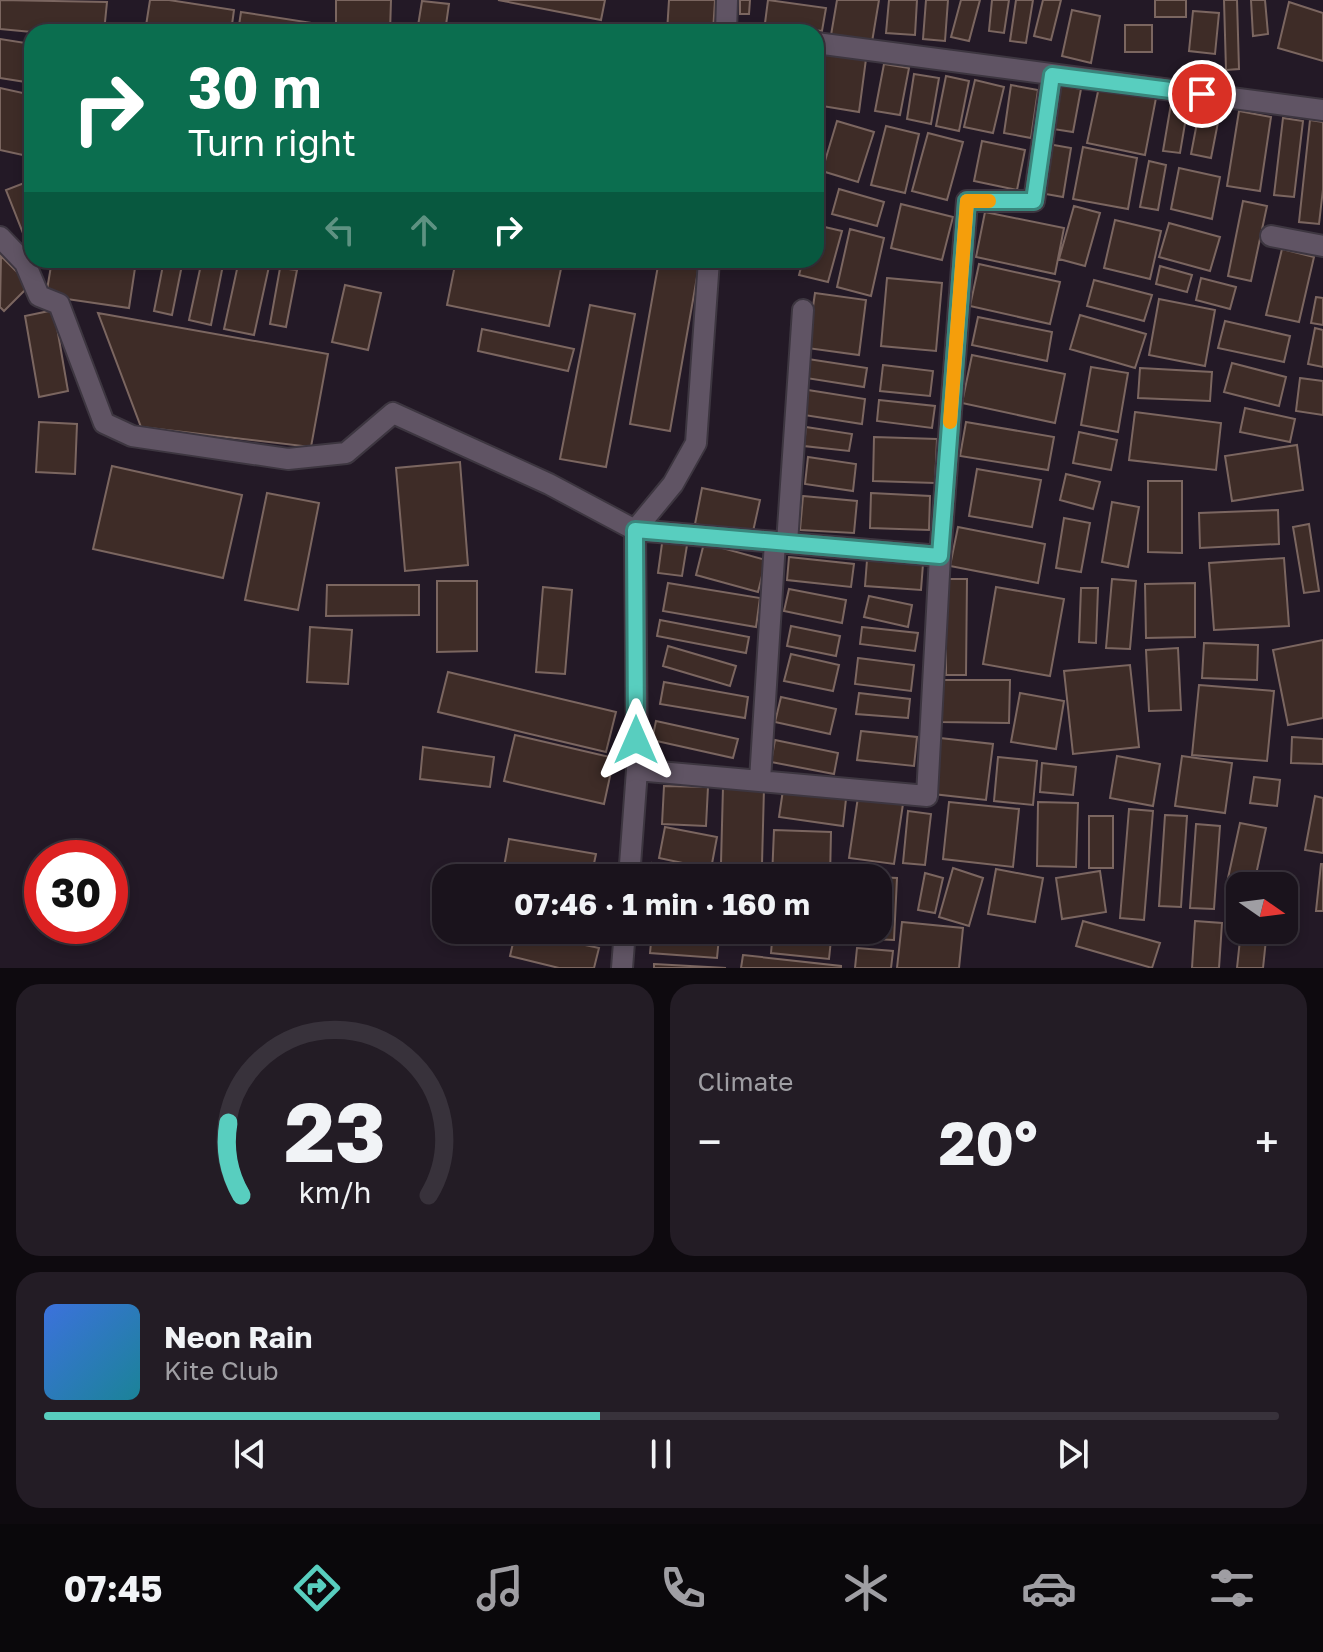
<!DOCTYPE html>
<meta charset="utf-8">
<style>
body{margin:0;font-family:"Golos Text",sans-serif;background:#231c25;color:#f1f3f6;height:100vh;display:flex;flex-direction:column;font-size:30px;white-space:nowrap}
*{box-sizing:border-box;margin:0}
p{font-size:26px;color:#9f9ea3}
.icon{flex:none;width:44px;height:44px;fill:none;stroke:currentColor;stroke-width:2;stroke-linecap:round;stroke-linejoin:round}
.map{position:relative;height:968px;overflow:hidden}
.side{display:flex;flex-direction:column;gap:16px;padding:16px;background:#0e0a0f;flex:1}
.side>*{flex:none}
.guide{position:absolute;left:24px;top:24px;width:800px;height:244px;border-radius:24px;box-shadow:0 4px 12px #0003,0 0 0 2px #38323b;background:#0b6e4f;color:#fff;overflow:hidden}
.needle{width:52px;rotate:104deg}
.tools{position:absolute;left:1226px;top:872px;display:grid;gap:16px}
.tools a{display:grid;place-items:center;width:72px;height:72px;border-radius:16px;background:#1a131c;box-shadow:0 4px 12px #0003,0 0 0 2px #38323b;font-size:40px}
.speed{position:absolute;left:24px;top:840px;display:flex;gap:16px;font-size:40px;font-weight:700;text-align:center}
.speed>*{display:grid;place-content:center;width:104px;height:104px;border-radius:50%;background:#1a131c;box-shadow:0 4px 12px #0003,0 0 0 2px #38323b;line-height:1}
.speed .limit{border:12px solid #d22;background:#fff;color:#111}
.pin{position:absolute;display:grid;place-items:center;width:68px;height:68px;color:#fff;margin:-34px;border:4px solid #fff;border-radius:50%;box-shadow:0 2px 8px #0007}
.me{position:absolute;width:88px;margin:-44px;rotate:0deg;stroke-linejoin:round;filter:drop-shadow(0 0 6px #0008)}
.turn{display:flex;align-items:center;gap:28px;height:168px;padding:0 32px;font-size:36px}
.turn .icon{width:104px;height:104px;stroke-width:2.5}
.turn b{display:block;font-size:56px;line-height:68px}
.lanes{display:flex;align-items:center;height:76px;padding:0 32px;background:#0003;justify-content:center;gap:40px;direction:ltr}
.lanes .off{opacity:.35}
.big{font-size:60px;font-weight:700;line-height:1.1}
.side .card{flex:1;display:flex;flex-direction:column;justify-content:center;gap:12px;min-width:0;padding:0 28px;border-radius:24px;background:#231c25}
.side .dial{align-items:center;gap:0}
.dial svg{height:208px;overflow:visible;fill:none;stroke:#38323b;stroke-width:7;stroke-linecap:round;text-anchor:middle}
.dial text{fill:#f1f3f6;stroke:none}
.song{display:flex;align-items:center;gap:24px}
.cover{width:96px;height:96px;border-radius:12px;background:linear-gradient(135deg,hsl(220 70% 55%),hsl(190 70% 35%))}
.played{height:8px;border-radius:4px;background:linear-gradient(90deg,#58cebf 45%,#38323b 45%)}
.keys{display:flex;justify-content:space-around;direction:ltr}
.heat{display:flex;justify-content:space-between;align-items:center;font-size:44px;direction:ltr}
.side .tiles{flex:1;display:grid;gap:16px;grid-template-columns:1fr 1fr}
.card:last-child{grid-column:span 2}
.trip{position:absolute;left:432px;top:864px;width:460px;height:80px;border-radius:24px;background:#1a131c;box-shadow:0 4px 12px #0003,0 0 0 2px #38323b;font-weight:700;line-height:80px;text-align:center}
.tab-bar{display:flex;height:128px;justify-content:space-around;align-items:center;background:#0a080b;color:#9f9ea3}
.tab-bar .icon{width:56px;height:56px}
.tab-bar .active{color:#58cebf}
.tab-bar b{font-size:36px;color:#f1f3f6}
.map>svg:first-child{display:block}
.building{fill:#3e2c27;stroke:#7b6660;stroke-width:2}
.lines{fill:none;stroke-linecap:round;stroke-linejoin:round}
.minor-casing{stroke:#3d3640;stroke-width:24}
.minor{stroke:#605464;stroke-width:20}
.route-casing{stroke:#39867c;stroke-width:20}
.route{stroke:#58cebf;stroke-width:14}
.slow{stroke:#f59e0b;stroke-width:14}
</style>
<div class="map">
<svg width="1323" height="968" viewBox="0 0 1323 968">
<rect width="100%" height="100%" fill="#231926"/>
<!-- building -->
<path class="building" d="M 0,0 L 107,2 L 104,32 L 32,32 L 0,29 Z
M 150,0 L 169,0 L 234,10 L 231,32 L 145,32 Z
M 336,0 L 391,0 L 390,32 L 336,32 Z
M 498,0 L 605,0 L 601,20 Z
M 669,0 L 715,0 L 713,32 L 667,32 Z
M 740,0 L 750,0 L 749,14 L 740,14 Z
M 768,0 L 826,8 L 822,31 L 765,23 Z
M 837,0 L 879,0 L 872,42 L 831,35 Z
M 889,0 L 917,0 L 915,35 L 886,33 Z
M 926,0 L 948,0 L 945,41 L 923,39 Z
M 961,0 L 980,0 L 969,41 L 951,37 Z
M 992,0 L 1009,0 L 1004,33 L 989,31 Z
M 1016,0 L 1033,0 L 1026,43 L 1010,41 Z
M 1043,0 L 1061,0 L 1051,40 L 1034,36 Z
M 1155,0 L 1186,0 L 1186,17 L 1155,17 Z
M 1224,0 L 1237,0 L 1239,69 L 1226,70 Z
M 1251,0 L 1265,0 L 1268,34 L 1253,36 Z
M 422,1 L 449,4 L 445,32 L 417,32 Z
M 1289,2 L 1323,13 L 1323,61 L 1278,48 Z
M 1072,10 L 1100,16 L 1091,63 L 1062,56 Z
M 1193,11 L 1219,13 L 1215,54 L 1189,51 Z
M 241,12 L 325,25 L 324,32 L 238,32 Z
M 1125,25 L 1152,25 L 1152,52 L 1125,52 Z
M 0,39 L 32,44 L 32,83 L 0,78 Z
M 816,51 L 866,59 L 859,112 L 816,105 Z
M 884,64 L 909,68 L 900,115 L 875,111 Z
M 914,74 L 939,78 L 931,124 L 907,119 Z
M 946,76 L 969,81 L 959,131 L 936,126 Z
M 975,80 L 1004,87 L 993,133 L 964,127 Z
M 1011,85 L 1038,90 L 1031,138 L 1004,133 Z
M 1060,85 L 1081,89 L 1073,132 L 1053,129 Z
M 1099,87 L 1156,98 L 1145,155 L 1087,143 Z
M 0,88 L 32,95 L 32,157 L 0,150 Z
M 1172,98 L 1189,100 L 1180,153 L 1163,151 Z
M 1200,107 L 1220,112 L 1211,158 L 1191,154 Z
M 1239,111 L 1271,117 L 1260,191 L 1227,186 Z
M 1283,118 L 1303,121 L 1294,197 L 1274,195 Z
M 1310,120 L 1323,122 L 1323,189 L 1319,224 L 1299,222 Z
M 837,121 L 874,132 L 858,182 L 822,171 Z
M 886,126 L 919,134 L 905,193 L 871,185 Z
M 928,133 L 963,142 L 947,200 L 912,191 Z
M 982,141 L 1025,150 L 1017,190 L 974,181 Z
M 1048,144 L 1071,148 L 1063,197 L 1040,193 Z
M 1083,147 L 1137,158 L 1128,209 L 1073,199 Z
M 1149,161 L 1166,165 L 1158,210 L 1140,207 Z
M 1179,168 L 1220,177 L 1212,219 L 1171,209 Z
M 32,180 L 32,256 L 6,190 Z
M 839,189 L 884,202 L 877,226 L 832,214 Z
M 1243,201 L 1267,206 L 1251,281 L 1228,276 Z
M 901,204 L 953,217 L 942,260 L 891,248 Z
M 1074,206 L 1100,213 L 1085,266 L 1059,259 Z
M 985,212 L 1064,228 L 1055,274 L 976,257 Z
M 1115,220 L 1161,231 L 1150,279 L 1104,268 Z
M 1169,223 L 1220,237 L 1210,271 L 1159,257 Z
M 816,225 L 842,231 L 828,282 L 799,275 L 803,260 L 816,260 Z
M 850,229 L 884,238 L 871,296 L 837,287 Z
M 1282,249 L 1314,257 L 1299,322 L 1266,315 Z
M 1,256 L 30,285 L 4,311 L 0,307 Z
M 52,260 L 80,260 L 135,268 L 129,308 L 46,296 Z
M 164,260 L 183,260 L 172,315 L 154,311 Z
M 202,260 L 224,260 L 211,325 L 189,320 Z
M 239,260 L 270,262 L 254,335 L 224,329 Z
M 456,260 L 543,260 L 562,264 L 549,326 L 447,305 Z
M 659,260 L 700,260 L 670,431 L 630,424 Z
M 979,264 L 1060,282 L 1050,324 L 970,306 Z
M 1160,266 L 1192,275 L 1187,292 L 1156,284 Z
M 280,268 L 297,270 L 286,327 L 270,324 Z
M 887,278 L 942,283 L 936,351 L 881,346 Z
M 1201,278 L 1236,287 L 1230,309 L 1196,300 Z
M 1094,280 L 1152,295 L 1144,321 L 1087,306 Z
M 345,285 L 381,293 L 368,350 L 332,342 Z
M 815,293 L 866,300 L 859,355 L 807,348 Z
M 1316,297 L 1323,298 L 1323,325 L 1311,323 Z
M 1159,299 L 1215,310 L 1205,366 L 1149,355 Z
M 590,305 L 635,314 L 606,467 L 560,459 Z
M 54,310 L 68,391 L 39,397 L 25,316 Z
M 98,313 L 328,354 L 311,447 L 141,427 Z
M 1080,315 L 1146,334 L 1135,368 L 1070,349 Z
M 978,317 L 1052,332 L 1047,361 L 972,345 Z
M 1225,321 L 1290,336 L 1284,362 L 1218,348 Z
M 1315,328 L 1323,330 L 1323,367 L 1308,364 Z
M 482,329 L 574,349 L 568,371 L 478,351 Z
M 972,355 L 1065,374 L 1055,423 L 962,403 Z
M 808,359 L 867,368 L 864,387 L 806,378 Z
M 1232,363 L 1286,377 L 1279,406 L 1224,392 Z
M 883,365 L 933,371 L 930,396 L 880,391 Z
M 1091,367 L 1128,373 L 1118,432 L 1081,425 Z
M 1140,368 L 1212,372 L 1210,401 L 1138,398 Z
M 1300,378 L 1323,381 L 1323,415 L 1296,411 Z
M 808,390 L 865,399 L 862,424 L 804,415 Z
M 879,400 L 935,406 L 932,428 L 877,421 Z
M 1245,408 L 1295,419 L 1290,442 L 1240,432 Z
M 1135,412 L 1221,423 L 1216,470 L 1129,460 Z
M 39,422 L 77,424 L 75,474 L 36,472 Z
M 966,422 L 1054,437 L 1048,470 L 960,456 Z
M 806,427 L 852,434 L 849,451 L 804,446 Z
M 1079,432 L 1117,440 L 1111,470 L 1073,463 Z
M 874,437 L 937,439 L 935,483 L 873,481 Z
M 1297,445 L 1303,490 L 1232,501 L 1225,456 Z
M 808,457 L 856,464 L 853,491 L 805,484 Z
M 460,462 L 468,565 L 405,571 L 396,468 Z
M 112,466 L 242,495 L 223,578 L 93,549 Z
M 977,469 L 1041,480 L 1032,527 L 969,516 Z
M 1066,474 L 1100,482 L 1093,509 L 1060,500 Z
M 1148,481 L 1182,481 L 1182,553 L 1148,552 Z
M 702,488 L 760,500 L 752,536 L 695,524 Z
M 267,493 L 319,503 L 298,610 L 245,600 Z
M 871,493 L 930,496 L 929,530 L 870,528 Z
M 803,496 L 857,501 L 854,533 L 800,530 Z
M 1112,502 L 1139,507 L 1128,567 L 1102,562 Z
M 1278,510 L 1279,544 L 1200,548 L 1199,513 Z
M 1064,518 L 1090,523 L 1081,572 L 1056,568 Z
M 1309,524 L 1319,591 L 1304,593 L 1293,527 Z
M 958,527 L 1045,544 L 1038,583 L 950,566 Z
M 663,536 L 688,539 L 682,576 L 658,573 Z
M 704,543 L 766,560 L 758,592 L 696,575 Z
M 789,557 L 854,564 L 851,587 L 787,580 Z
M 1284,558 L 1289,626 L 1214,630 L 1209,563 Z
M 867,560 L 923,564 L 921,590 L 865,586 Z
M 946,579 L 967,579 L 966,675 L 946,675 Z
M 1112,579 L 1136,581 L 1130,649 L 1106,648 Z
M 437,581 L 477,581 L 477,651 L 437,652 Z
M 668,583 L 760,598 L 756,627 L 663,611 Z
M 1195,583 L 1195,637 L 1146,638 L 1145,584 Z
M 327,585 L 419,585 L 419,615 L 326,616 Z
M 543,587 L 572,590 L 565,674 L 536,672 Z
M 996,587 L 1064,599 L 1050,676 L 983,664 Z
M 1081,588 L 1098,588 L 1096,643 L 1079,642 Z
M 789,589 L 846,600 L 842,623 L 784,611 Z
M 869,596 L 912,605 L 908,627 L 864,617 Z
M 660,620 L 749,637 L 746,653 L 657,636 Z
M 791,626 L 840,636 L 836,656 L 787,646 Z
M 310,627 L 352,630 L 348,684 L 307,682 Z
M 862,627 L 918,633 L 915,651 L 860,644 Z
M 1323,640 L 1323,718 L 1288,725 L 1273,650 Z
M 1204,643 L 1258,645 L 1257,680 L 1202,678 Z
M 668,646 L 736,666 L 730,686 L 663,666 Z
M 1178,648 L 1181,710 L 1149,711 L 1146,650 Z
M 791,654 L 839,665 L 833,691 L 784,681 Z
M 858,658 L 914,665 L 911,691 L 855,684 Z
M 1130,665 L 1139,747 L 1073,754 L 1064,671 Z
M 448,672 L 616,712 L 606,752 L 438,712 Z
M 941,680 L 1010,680 L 1009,723 L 940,722 Z
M 664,682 L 748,697 L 745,718 L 660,704 Z
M 1199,685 L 1274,691 L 1267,761 L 1192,755 Z
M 859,693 L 910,699 L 908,718 L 856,714 Z
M 1020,693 L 1064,701 L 1056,749 L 1011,742 Z
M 781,697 L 836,709 L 830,734 L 775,722 Z
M 656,721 L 738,739 L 733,758 L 652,740 Z
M 861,731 L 917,737 L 914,766 L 857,760 Z
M 515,735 L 614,758 L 604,804 L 504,781 Z
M 1292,737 L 1323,739 L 1323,764 L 1291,763 Z
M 940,738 L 993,744 L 986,800 L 933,794 Z
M 775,740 L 838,753 L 834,774 L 771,762 Z
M 423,747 L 494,757 L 490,787 L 420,779 Z
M 1117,756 L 1160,764 L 1153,806 L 1110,798 Z
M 1182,756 L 1232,763 L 1225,813 L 1175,806 Z
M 998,757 L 1037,761 L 1033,805 L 994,801 Z
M 1042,763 L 1076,767 L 1073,795 L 1040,792 Z
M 1254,777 L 1280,780 L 1277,806 L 1250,803 Z
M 664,786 L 708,787 L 706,826 L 662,824 Z
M 723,787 L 764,788 L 762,864 L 721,863 Z
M 783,790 L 846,799 L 843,826 L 779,817 Z
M 1315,796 L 1323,798 L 1323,853 L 1305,850 Z
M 858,797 L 903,804 L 894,864 L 849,858 Z
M 949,802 L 1019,809 L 1013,867 L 943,859 Z
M 1038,802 L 1078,803 L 1076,867 L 1037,866 Z
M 1129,809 L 1153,811 L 1144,920 L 1120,918 Z
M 908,811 L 931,814 L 925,865 L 903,863 Z
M 1165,815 L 1187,816 L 1181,907 L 1159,906 Z
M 1089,816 L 1113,816 L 1113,868 L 1089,868 Z
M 1240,823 L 1266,828 L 1254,884 L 1228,878 Z
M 1196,824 L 1220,826 L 1214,909 L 1190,908 Z
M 665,827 L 717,837 L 711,869 L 659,858 Z
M 774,830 L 831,832 L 830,878 L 772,878 Z
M 509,839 L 596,854 L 591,878 L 502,878 Z
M 652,863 L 738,878 L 650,878 Z
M 1321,864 L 1323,864 L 1323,911 L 1316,911 Z
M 953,868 L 983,878 L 969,926 L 939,917 Z
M 996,869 L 1043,878 L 1035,922 L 988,914 Z
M 1100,871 L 1106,912 L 1062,919 L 1056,878 Z
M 925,873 L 943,878 L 935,913 L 918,910 Z
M 854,876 L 897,878 L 894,940 L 850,938 L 851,930 L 878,930 L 878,878 Z
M 1083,921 L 1160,943 L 1152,968 L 1076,946 Z
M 1195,921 L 1222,923 L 1219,968 L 1192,968 Z
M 902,922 L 963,928 L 959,968 L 897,968 Z
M 516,930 L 599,948 L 594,968 L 559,968 L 510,956 Z
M 773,930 L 832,930 L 829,959 L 771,953 Z
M 1241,930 L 1267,930 L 1263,968 L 1237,968 Z
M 652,932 L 719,937 L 717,958 L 650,953 Z
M 857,948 L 893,951 L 891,968 L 855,968 Z
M 743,955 L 841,966 L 841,968 L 741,968 Z
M 654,964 L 726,968 L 654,968 Z"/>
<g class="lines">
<!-- minor casing -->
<g class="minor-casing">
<path id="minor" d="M 726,32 L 727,0
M 816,43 L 1323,110
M 1271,236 L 1323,246
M 0,237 L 25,263 L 39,296 L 59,304 L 104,423 L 132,436 L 288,459 L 346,453 L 393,413 L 549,484 L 635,530 L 637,770
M 635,530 L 673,484 L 696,443 L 709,260
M 787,543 L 803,310
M 940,556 L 967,201 L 1034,201 L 1052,75
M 760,780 L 775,542
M 629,878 L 637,770 L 927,796 L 940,556 L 635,530
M 622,968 L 625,930"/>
</g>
<!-- minor -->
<use href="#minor" class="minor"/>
</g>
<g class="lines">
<!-- route casing -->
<g class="route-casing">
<path id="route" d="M 636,740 L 635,530 L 940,556 L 967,201 L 1034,201 L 1052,75 L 1202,94"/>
</g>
<!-- route -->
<use href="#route" class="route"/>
<!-- slow -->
<path class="slow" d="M 950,422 L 967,201 L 989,201"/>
</g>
</svg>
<div class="tools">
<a><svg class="needle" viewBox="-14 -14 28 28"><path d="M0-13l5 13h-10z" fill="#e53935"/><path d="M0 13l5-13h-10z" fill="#9f9ea3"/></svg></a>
</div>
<div class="speed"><div class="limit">30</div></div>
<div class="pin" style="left:1202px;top:94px;background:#d93025"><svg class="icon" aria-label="arrive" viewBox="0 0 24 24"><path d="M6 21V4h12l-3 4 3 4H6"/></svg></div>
<svg class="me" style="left:636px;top:740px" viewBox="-20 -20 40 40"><path d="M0-17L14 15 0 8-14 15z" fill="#58cebf" stroke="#fff" stroke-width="4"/></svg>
<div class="trip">07:46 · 1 min · 160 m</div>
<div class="guide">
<div class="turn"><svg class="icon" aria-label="right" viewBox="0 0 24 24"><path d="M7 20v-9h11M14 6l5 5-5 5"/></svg><div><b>30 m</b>Turn right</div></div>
<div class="lanes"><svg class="icon off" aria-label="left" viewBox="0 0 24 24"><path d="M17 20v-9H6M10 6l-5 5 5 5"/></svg><svg class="icon off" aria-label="ahead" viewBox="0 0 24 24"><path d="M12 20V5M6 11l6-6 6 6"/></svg><svg class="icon" aria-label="right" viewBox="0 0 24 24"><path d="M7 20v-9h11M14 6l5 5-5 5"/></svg></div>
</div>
</div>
<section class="side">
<div class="tiles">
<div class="card dial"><svg viewBox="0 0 100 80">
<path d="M14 69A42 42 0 1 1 86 69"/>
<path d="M14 69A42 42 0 0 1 9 41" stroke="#58cebf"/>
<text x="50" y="56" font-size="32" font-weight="700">23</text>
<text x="50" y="72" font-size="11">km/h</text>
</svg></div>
<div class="card"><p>Climate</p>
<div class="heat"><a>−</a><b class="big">20°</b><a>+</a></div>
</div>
<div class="card">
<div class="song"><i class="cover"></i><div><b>Neon Rain</b><p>Kite Club</p></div></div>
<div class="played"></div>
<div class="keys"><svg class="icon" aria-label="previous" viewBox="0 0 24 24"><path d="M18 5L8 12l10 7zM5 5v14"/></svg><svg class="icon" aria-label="pause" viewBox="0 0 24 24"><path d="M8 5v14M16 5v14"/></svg><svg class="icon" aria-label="next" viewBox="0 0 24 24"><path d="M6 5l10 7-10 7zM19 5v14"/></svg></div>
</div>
</div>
</section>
<nav class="tab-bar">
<b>07:45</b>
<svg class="icon active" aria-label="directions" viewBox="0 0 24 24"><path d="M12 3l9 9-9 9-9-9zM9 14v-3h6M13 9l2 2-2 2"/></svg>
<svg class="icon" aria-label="music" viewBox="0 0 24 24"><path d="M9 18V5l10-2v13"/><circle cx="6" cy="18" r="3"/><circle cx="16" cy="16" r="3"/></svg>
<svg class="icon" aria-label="phone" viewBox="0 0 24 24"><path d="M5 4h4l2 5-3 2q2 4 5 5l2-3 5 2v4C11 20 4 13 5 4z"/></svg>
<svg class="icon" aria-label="climate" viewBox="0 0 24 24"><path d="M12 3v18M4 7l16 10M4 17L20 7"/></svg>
<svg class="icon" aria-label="car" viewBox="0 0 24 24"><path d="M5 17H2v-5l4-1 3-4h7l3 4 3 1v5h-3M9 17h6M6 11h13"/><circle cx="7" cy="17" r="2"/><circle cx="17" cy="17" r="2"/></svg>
<svg class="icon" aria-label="filters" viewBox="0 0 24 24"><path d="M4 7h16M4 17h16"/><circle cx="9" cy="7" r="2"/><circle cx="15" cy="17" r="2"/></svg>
</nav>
